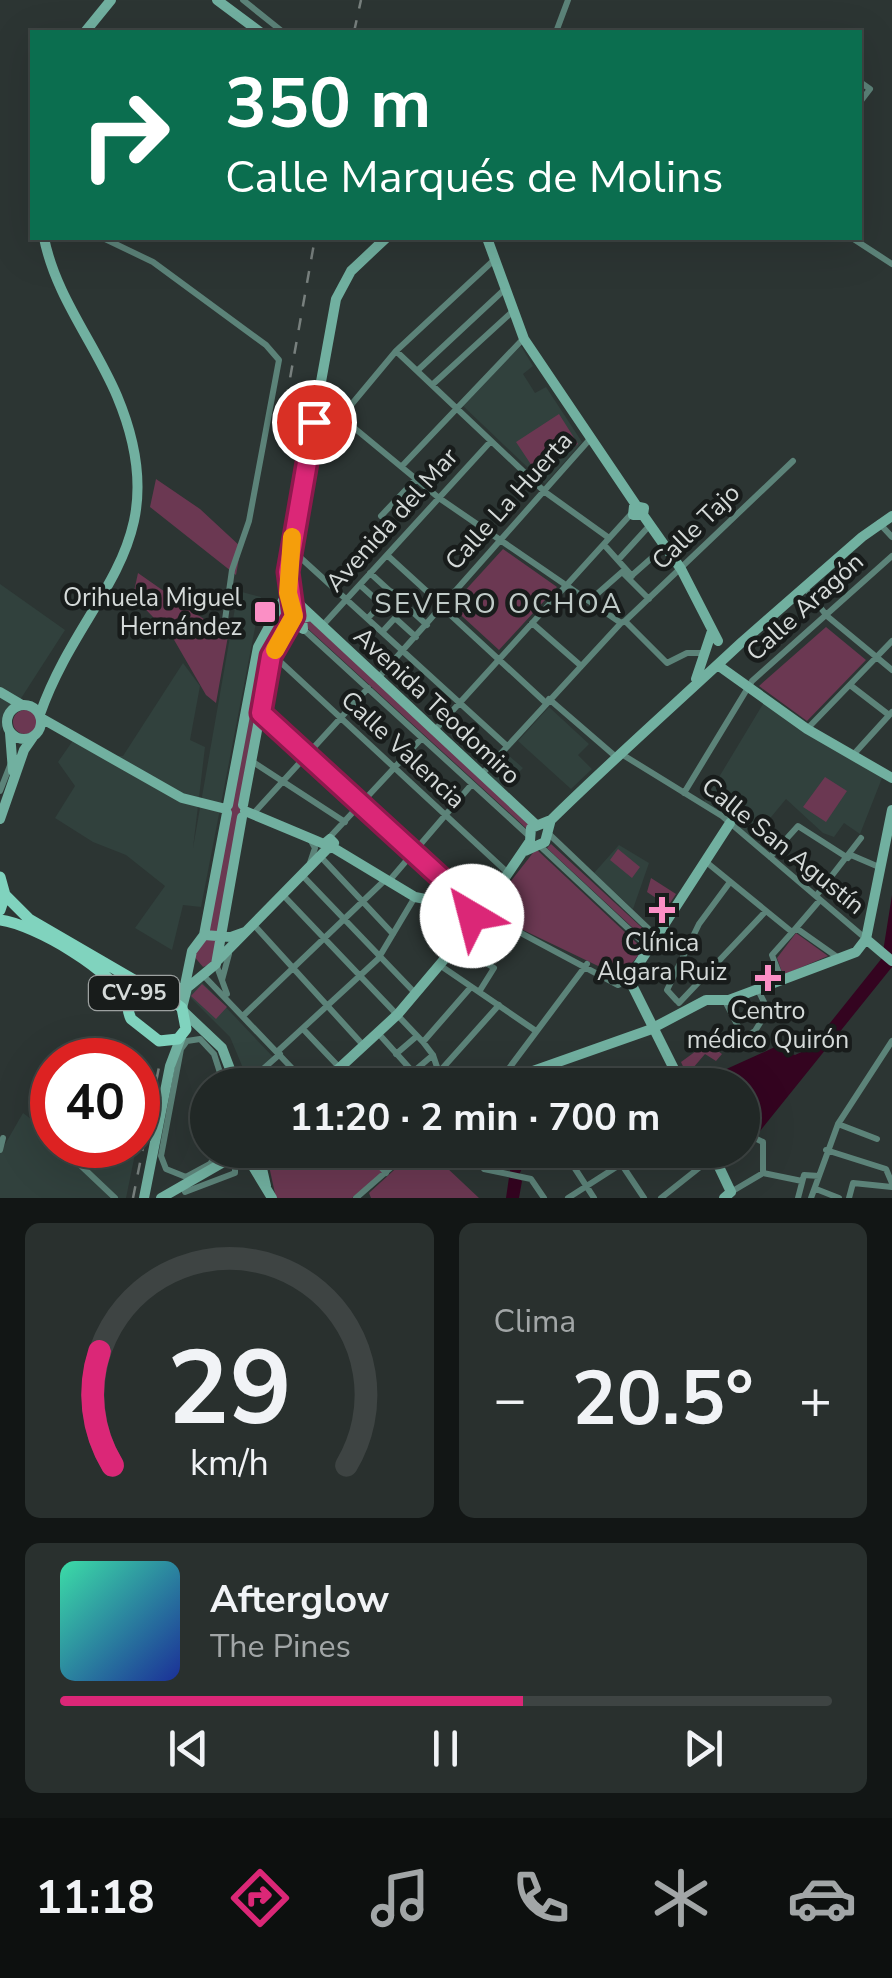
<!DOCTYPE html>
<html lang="es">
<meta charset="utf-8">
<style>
body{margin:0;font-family:"Nunito Sans",sans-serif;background:#29302e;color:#f1f3f6;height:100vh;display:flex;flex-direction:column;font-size:38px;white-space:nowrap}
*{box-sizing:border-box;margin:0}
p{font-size:32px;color:#a2a6a7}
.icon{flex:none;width:55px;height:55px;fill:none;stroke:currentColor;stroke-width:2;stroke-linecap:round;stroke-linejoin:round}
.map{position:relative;height:1198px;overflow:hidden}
.side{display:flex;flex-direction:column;gap:25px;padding:25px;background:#121615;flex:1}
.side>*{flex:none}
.top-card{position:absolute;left:30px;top:30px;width:832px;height:210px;border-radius:0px;box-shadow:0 10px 40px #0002,0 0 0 2px #3e4443;background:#0b6e4f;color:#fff;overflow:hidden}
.speed{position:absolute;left:30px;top:1038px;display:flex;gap:20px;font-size:50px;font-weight:700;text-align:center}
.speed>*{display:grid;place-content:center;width:130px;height:130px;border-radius:50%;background:#212826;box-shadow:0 10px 40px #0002,0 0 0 2px #3e4443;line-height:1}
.speed .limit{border:15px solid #d22;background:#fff;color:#111}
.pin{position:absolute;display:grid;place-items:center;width:85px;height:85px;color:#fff;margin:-42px;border:5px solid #fff;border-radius:50%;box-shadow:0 2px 10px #0007}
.me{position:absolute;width:110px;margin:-55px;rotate:323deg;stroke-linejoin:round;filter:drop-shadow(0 0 8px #0008)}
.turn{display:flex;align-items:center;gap:35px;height:210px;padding:0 30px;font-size:45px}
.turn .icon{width:130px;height:130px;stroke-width:2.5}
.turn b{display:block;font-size:70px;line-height:85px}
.big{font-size:75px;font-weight:700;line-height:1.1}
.side .card{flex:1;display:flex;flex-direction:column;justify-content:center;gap:15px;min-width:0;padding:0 35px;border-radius:15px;background:#29302e}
.side .dial{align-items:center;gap:0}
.dial svg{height:260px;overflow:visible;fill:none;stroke:#3e4443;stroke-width:7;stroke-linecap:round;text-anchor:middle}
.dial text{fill:#f1f3f6;stroke:none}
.song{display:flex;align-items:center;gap:30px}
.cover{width:120px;height:120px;border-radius:15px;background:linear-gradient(135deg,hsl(160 70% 55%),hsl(230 70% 35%))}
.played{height:10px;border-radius:5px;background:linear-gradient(90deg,#db2777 60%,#3e4443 60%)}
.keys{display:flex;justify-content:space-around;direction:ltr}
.heat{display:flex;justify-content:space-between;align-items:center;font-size:55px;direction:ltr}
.side .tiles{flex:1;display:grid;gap:25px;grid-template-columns:1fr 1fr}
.card:last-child{grid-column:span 2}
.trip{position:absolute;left:190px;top:1068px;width:570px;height:100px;border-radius:50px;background:#212826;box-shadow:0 10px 40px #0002,0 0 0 2px #3e4443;font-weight:700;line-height:100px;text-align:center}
.menu{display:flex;height:160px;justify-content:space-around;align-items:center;background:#0d100f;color:#a2a6a7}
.menu .icon{width:70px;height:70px}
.menu .active{color:#db2777}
.menu b{font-size:45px;color:#f1f3f6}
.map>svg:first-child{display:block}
.built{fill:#31413d}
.green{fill:#6b3852}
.water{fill:#340420}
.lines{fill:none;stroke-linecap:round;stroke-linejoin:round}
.street{stroke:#5c8379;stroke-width:6}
.secondary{stroke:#71b0a0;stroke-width:10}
.primary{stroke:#80d3be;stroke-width:11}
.rail{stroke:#78807e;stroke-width:2.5;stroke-dasharray:12 12;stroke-linecap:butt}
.secondary-bridge{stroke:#71b0a0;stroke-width:10}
.route-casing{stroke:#8e194d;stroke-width:25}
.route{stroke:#db2777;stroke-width:18}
.slow{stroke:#f59e0b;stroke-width:18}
.poi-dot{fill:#fb8fc5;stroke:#181c1b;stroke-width:4}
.labels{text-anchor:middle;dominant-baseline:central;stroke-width:9;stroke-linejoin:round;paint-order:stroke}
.shield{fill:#181c1b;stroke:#9ca1a0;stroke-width:2.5}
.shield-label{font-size:22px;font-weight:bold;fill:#d5dad9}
.street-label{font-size:25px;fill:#d5dad9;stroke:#181c1b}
.poi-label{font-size:25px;fill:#d5dad9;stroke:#181c1b}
.neighbourhood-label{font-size:28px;letter-spacing:2.5px;fill:#c0cbc8;stroke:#181c1b}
</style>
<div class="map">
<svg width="892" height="1198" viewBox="0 0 892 1198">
<rect width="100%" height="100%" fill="#2c3533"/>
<!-- built -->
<path class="built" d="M 521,346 L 533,366 L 523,374 L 535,393 L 546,387 L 582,442 L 545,484 L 461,404 Z
M 0,584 L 65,630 L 0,731 Z
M 238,591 L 261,597 L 201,907 L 183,905 L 172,950 L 135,928 L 165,886 L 126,855 L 93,842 L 55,818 L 75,786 L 58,762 L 74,739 L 102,756 L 123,756 L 183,663 L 200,686 L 190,740 L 205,747 L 193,848 Z
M 763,704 L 882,778 L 860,834 L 844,823 L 834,837 L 823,833 L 786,799 L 753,839 L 704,802 Z
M 549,707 L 589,744 L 578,755 L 592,769 L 571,789 L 518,741 Z
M 507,754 L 523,768 L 503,788 L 488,774 Z
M 619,845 L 649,863 L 633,909 L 594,873 Z
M 201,981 L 274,1058 L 248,1080 L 230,1037 L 188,995 Z
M 23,1113 L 52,1135 L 52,1145 L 131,1145 L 136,1149 L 126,1198 L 0,1198 L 0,1153 Z"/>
<!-- green -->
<path class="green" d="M 559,414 L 578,444 L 536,472 L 516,442 Z
M 156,479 L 200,509 L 241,547 L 236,575 L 150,507 Z
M 503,549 L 557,587 L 499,650 L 451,606 Z
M 138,573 L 228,636 L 216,703 L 206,695 L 173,638 L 133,596 Z
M 281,605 L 294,611 L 267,670 L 213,963 L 203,967 L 193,955 L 205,939 L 261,653 Z
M 307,618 L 529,823 L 527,829 L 304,625 Z
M 826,627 L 866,660 L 807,721 L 759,686 Z
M13 722a12 12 0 1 1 24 0a12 12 0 1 1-24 0Z
M 825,777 L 847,791 L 826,822 L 803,807 Z
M 551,844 L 652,937 L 647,941 L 547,848 Z
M 536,849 L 643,949 L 621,977 L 496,917 L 492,905 Z
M 618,849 L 640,867 L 632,878 L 610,860 Z
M 651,878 L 676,894 L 668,906 L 647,892 Z
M 796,933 L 828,956 L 783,975 L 777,958 Z
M 202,984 L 227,1007 L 216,1019 L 191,996 Z
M 707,1043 L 722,1054 L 716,1061 L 705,1054 L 687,1075 L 681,1062 Z
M 315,1150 L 360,1150 L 383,1172 L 352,1198 L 276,1198 L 269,1166 Z
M 416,1150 L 429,1151 L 479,1198 L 371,1198 L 369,1193 Z"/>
<!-- water -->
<path class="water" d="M 892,895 L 892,967 L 760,1131 L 751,1125 L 757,1097 C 744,1079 714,1085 691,1085 L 775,1047 L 795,1055 L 810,1048 L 882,958 Z
M 513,1150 L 529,1150 L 518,1178 L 522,1181 L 519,1198 L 506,1198 Z"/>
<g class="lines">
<!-- street -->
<path class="street" d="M 243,0 L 283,32
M 556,32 L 568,0
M 860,82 L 870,89 L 860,102
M 103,238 L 153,262 L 266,345 L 279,360 L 249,521 L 232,570 L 224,627
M 852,238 L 892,264
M 396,351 L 545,492 L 609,538
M 417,371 L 505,289
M 432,385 L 513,311
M 318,398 L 439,498 L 621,623 L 625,621 L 667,663 L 687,653 L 704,653
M 341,417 L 396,351 L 494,260
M 330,450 L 344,419
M 402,466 L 523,339
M 381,516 L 416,479
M 879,523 L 892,537
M 606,547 L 632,576
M 292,550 L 507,746
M 387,555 L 444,607
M 619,559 L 650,525
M 370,573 L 427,625
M 629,578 L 664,547
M 360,585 L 381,604
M 805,588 L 827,616 L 892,670
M 589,601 L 622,572 L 649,599
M 443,608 L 546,703
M 368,618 L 392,592
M 395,618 L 416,637
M 625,621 L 793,461
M 291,623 L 303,629 L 528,835
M 532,623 L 580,665
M 323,625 L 491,441
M 383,631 L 406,606
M 260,643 L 508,873
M 379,677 L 590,439
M 850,685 L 889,715
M 549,699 L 615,756
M 261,713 L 471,905
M 807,729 L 892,641
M 435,730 L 632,513
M 623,755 L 722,816 L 865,938
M 853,755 L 892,712
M 253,762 L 345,822
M 482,774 L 621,623
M 0,791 L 11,763
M 684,793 L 752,681 L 892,556
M 253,814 L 368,688
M 549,834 L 656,936
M 328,839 L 422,738
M 540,846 L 649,948
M 851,855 L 879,867
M 320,856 L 393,934
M 770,857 L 798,826 L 848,858
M 705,861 L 792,932
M 310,863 L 315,848 L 310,839
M 301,874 L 416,994
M 389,881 L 472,784
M 283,895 L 423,1042 L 433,1055 L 443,1085
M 816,896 L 861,838
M 489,916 L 618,985 L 628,980
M 499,921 L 494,942 L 499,957
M 254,925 L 363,1045
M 796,928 L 820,900
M 458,945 L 494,968 L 479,992
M 216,964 L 227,994
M 441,966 L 536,1031
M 202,974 L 308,1085
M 222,980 L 229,954
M 782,981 L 772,955 L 796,928 L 840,959
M 677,1001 L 667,990 L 699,924 L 730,882
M 725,1001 L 740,1030
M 679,1003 L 765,912
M 245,1014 L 385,880
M 303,1029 L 339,1067
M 740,1030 L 745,1037 L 755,1031 L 768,1010 L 758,990
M 378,1033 L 413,1072 L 433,1055
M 423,1042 L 471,987
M 718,1049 L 740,1030
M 278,1051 L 378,959 L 415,897
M 396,1054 L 417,1036
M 440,1071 L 499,1005
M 498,1083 L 587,964
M 263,1085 L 255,1076 L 280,1054
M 838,1124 L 877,1139
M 38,1127 L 52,1140
M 742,1132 L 763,1142 L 763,1173
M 59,1145 L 115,1198
M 0,1150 L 3,1138
M 219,1150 L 210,1164 L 186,1177 L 166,1169 L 161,1156 L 181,1049 L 187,1041 L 200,1039 L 214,1054 L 224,1085
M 366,1150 L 386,1173
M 470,1150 L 484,1169 L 531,1179 L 544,1198
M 563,1150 L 594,1198
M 612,1150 L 644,1198
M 826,1150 L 886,1169 L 892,1183
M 816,1189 L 839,1198
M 185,1192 L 235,1173 L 235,1160
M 731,1192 L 763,1173 L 802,1181
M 356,1198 L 411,1150
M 568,1198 L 621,1164
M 661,1198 L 714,1156
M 798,1198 L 804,1175 L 819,1176
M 811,1198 L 838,1124 L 892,1041
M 849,1198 L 853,1183 L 892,1187"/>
<!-- secondary -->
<path class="secondary" d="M 85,32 L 111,0
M 487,238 L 524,339 L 636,505
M 643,515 L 633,515 L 634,506 L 644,508 L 643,515 L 681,569 L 718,641
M 287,593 L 536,825
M 303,629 L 302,618 L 311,616
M 719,666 L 807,729 L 892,778
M 696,679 L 712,631
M 0,692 L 22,705
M7 722a17 17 0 1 1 34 0a17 17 0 1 1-34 0Z
M 40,714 C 83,592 180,546 117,396 C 94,342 56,297 44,238
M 41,718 L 182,798 L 226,809
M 10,733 L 13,771
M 228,805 L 258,647 L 287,593 L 293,536 L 336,299 L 351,271 L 386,238
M 243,805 L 271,656 L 293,619 L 293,602
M 245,811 L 324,844
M 0,819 L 24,750 L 33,737
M 330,839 L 334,843 L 330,848 L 324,844 Z
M 332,847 L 415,897 L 471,908
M 525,851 L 545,842 L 550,823
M 469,930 L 472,906 L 493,895
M 204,935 L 231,937 L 245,932
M 866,939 L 892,961
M 218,960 L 328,848
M 162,992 L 175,993 L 185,985 L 192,951 L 204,935 L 227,813
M 182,1008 L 187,988 L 216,964 L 242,817
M 183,1011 L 222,1048 L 236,1085
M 321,1085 L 398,1014 L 469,930 L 487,919 L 494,894 L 530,841 L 531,828 L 551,820 C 613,759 680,700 742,642 L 862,537 L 892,516
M 493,1085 L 649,1030 L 706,1000 L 729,1000 L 856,952 L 866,939 L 892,810
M 682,1085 L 629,979 L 730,823
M 711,1150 L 731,1192 L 724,1198
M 246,1155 L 272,1198
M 266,1186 L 261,1164 L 300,1150
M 144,1198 L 170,1066 L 181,1037
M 161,1198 L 229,1159 L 240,1159 L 248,1150"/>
<!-- primary -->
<path class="primary" d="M 0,877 L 5,895 L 0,910
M 5,895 L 29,919 L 146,987
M 0,920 C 34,924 116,972 128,1004
M 146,987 L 161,992 L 182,1008 L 186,1029 L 178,1039 L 159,1041 L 131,1019 C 124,1004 131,992 146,987 Z"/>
<!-- rail -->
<path class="rail" d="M 354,32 L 361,0
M 286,401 L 315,238
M 133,1198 L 160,1062"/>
<!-- secondary-bridge -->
<path class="secondary-bridge" d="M 217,0 L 260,32"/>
</g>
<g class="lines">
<!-- route casing -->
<g class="route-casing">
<path id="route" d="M 314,422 L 288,572 L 294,616 L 271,656 L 261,713 L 472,906 L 472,916"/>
</g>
<!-- route -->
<use href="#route" class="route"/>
<!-- slow -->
<path class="slow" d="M 275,650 L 294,616 L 288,593 L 292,537"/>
</g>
<!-- markers -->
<g class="poi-dot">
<rect x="253" y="600" width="24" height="24" rx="5"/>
<path d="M657 895h10v10h10v10h-10v10h-10v-10h-10v-10h10z"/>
<path d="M763 963h10v10h10v10h-10v10h-10v-10h-10v-10h10z"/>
</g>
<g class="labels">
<!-- shield labels -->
<rect class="shield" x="89" y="976" width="90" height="34" rx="8"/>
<g class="shield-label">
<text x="134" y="993">CV-95</text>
</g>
<!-- street labels -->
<g class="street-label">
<text transform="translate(509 501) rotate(-48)">Calle La Huerta</text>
<text transform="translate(392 520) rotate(-48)">Avenida del Mar</text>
<text transform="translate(696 527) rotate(-44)">Calle Tajo</text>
<text transform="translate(805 607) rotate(-42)">Calle Aragón</text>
<text transform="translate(437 706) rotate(43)">Avenida Teodomiro</text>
<text transform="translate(403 750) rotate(43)">Calle Valencia</text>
<text transform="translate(783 846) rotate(39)">Calle San Agustín</text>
</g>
<!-- poi labels -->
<g class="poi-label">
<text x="242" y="598" text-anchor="end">Orihuela Miguel<tspan x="242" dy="29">Hernández</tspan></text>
<text x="662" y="943">Clínica<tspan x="662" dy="29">Algara Ruiz</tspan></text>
<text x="768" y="1011">Centro<tspan x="768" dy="29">médico Quirón</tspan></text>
</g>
<!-- neighbourhood labels -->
<g class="neighbourhood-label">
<text x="499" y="604">SEVERO OCHOA</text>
</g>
</g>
</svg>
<div class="speed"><div class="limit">40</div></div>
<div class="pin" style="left:314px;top:422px;background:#d93025"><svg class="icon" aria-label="arrive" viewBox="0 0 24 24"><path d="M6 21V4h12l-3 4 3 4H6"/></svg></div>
<svg class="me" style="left:472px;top:916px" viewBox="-20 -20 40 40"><circle r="19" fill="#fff"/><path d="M0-13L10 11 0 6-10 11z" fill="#db2777"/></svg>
<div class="trip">11:20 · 2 min · 700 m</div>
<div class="top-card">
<div class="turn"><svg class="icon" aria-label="right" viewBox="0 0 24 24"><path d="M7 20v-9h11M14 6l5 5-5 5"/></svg><div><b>350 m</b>Calle Marqués de Molins</div></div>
</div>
</div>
<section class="side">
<div class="tiles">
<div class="card dial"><svg viewBox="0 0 100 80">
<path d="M14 69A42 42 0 1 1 86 69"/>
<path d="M14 69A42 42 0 0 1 10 34" stroke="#db2777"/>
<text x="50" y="56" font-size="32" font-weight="700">29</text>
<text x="50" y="72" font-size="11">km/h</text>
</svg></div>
<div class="card"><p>Clima</p>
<div class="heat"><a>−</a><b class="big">20.5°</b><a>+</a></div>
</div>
<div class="card">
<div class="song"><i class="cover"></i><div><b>Afterglow</b><p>The Pines</p></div></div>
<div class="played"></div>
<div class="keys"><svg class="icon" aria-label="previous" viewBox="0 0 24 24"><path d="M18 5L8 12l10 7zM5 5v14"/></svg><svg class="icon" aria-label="pause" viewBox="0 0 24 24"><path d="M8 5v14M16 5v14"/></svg><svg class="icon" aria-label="next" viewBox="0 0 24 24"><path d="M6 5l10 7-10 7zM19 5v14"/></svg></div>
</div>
</div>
</section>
<nav class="menu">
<b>11:18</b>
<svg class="icon active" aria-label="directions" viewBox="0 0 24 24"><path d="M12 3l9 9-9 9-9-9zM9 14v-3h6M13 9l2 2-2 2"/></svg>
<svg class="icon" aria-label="music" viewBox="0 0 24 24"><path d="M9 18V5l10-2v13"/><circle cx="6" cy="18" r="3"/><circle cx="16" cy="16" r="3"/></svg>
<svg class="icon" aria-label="phone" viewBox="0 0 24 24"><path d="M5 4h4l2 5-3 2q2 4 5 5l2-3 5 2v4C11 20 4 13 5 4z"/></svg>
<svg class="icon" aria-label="climate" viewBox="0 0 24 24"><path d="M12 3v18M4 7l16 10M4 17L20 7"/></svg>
<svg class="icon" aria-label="car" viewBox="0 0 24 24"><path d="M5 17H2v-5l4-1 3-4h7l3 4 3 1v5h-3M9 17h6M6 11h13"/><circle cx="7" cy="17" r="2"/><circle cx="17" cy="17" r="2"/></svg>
</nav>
